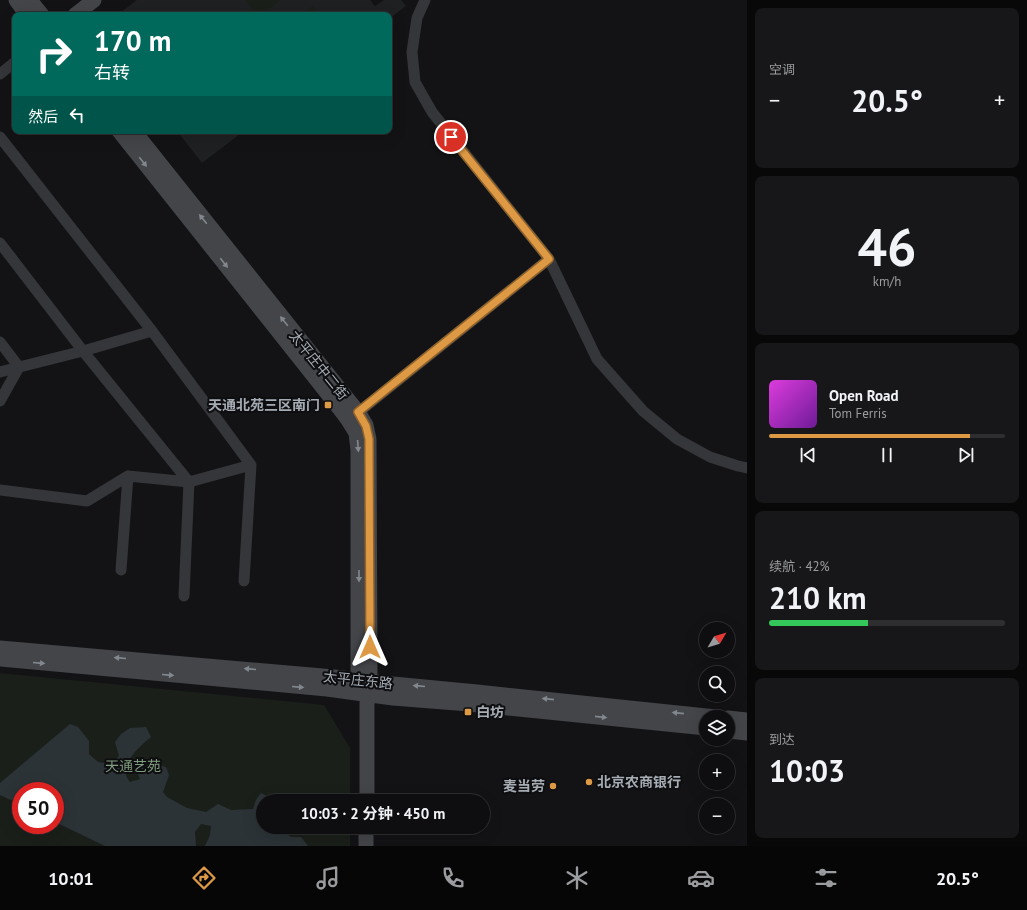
<!DOCTYPE html>
<html lang="zh">
<meta charset="utf-8">
<style>
body{margin:0;font-family:"PT Sans","Noto Sans SC",sans-serif;background:#171719;color:#f1f3f6;height:100vh;display:flex;flex-direction:column;font-size:15px;white-space:nowrap}
*{box-sizing:border-box;margin:0}
p{font-size:13px;color:#9b9c9f}
.icon{flex:none;width:22px;height:22px;fill:none;stroke:currentColor;stroke-width:2;stroke-linecap:round;stroke-linejoin:round}
.map{position:relative;flex:1;overflow:hidden}
.side{display:flex;flex-direction:column;gap:8px;padding:8px;background:#080809;width:280px}
.side>*{flex:none}
.banner{position:absolute;left:12px;top:12px;width:380px;height:122px;border-radius:8px;box-shadow:0 4px 16px #0002,0 0 0 1px #2e2e30;background:#00695c;color:#fff;overflow:hidden}
.needle{width:26px;rotate:52deg}
.fabs{position:absolute;left:699px;top:622px;display:grid;gap:8px}
.fabs a{display:grid;place-items:center;width:36px;height:36px;border-radius:50%;background:#0e0e10;box-shadow:0 4px 16px #0002,0 0 0 1px #2e2e30;font-size:20px}
.speed{position:absolute;left:12px;top:782px;display:flex;gap:8px;font-size:20px;font-weight:700;text-align:center}
.speed>*{display:grid;place-content:center;width:52px;height:52px;border-radius:50%;background:#0e0e10;box-shadow:0 4px 16px #0002,0 0 0 1px #2e2e30;line-height:1}
.speed .limit{border:6px solid #d22;background:#fff;color:#111}
.pin{position:absolute;display:grid;place-items:center;width:34px;height:34px;color:#fff;margin:-17px;border:2px solid #fff;border-radius:50%;box-shadow:0 1px 4px #0007}
.me{position:absolute;width:44px;margin:-22px;rotate:0deg;stroke-linejoin:round;filter:drop-shadow(0 0 3px #0008)}
.turn{display:flex;align-items:center;gap:14px;height:84px;padding:0 16px;font-size:18px}
.turn .icon{width:52px;height:52px;stroke-width:2.5}
.turn b{display:block;font-size:28px;line-height:34px}
.then{display:flex;align-items:center;height:38px;padding:0 16px;background:#0003;gap:8px;font-size:15px}
.big{font-size:30px;font-weight:700;line-height:1.1}
.side .tile{flex:1;display:flex;flex-direction:column;justify-content:center;gap:6px;min-width:0;padding:0 14px;border-radius:8px;background:#171719}
.side .dial{align-items:center;gap:0}
.dial b{font-size:52px;line-height:1}
.song{display:flex;align-items:center;gap:12px}
.cover{width:48px;height:48px;border-radius:6px;background:linear-gradient(135deg,hsl(300 70% 55%),hsl(280 70% 35%))}
.played{height:4px;border-radius:2px;background:linear-gradient(90deg,#dd9943 85%,#2e2e30 85%)}
.keys{display:flex;justify-content:space-around;direction:ltr}
.heat{display:flex;justify-content:space-between;align-items:center;font-size:22px;direction:ltr}
.charge{height:6px;border-radius:3px;background:linear-gradient(90deg,#34c759 42%,#2e2e30 0)}
.trip{position:absolute;left:256px;top:794px;width:234px;height:40px;border-radius:20px;background:#0e0e10;box-shadow:0 4px 16px #0002,0 0 0 1px #2e2e30;font-weight:700;line-height:40px;text-align:center}
.tab-bar{display:flex;height:64px;justify-content:space-around;align-items:center;background:#060606;color:#9b9c9f}
.tab-bar .icon{width:28px;height:28px}
.tab-bar .current{color:#dd9943}
.tab-bar b{font-size:18px;color:#f1f3f6}
main{display:flex;flex:1;min-height:0}
.map>svg:first-child{display:block}
.built{fill:#1f2022}
.green{fill:#1a1f1a;fill-rule:evenodd}
.water{fill:#2b3337}
.lines{fill:none;stroke-linecap:round;stroke-linejoin:round}
.street{stroke:#353639;stroke-width:11}
.secondary{stroke:#434549;stroke-width:15}
.oneway{fill:#83888f}
.route-casing{stroke:#90632c;stroke-width:10}
.route{stroke:#dd9943;stroke-width:7}
.poi-dot{fill:#dd9943;stroke:#0e0e10;stroke-width:1.5}
.labels{text-anchor:middle;dominant-baseline:central;stroke-width:4;stroke-linejoin:round;paint-order:stroke}
.street-label{font-size:14px;fill:#a6acb4;stroke:#0e0e10}
.poi-label{font-size:14px;font-weight:bold;fill:#a6acb4;stroke:#0e0e10;text-anchor:end}
.park-label{font-size:14px;fill:#819d7f;stroke:#0e0e10}
</style>
<main>
<div class="map">
<svg width="747" height="846" viewBox="0 0 747 846">
<rect width="100%" height="100%" fill="#131315"/>
<!-- built -->
<path class="built" d="M 137,0 L 370,0 L 375,6 L 384,0 L 401,0 L 406,6 L 389,19 L 389,15 L 117,15 Z
M 177,131 L 244,131 L 202,163 Z"/>
<!-- green -->
<path class="green" d="M 245,0 L 280,0 L 261,15 L 257,15 Z
M 313,6 L 320,15 L 301,15 Z
M 0,673 L 324,705 L 350,748 L 350,801 L 263,801 L 263,827 L 350,827 L 350,846 L 0,846 ZM 21,791 L 55,791 L 55,825 L 21,825 Z"/>
<!-- water -->
<path class="water" d="M 70,724 L 78,727 L 89,741 L 89,754 L 98,762 L 111,764 L 119,756 L 115,742 L 121,734 L 130,728 L 146,727 L 151,737 C 141,745 124,760 126,774 C 126,777 128,779 130,782 L 140,779 L 136,770 L 142,765 L 145,769 L 157,765 L 166,767 L 169,775 L 163,792 L 167,797 L 187,808 L 206,812 L 218,804 L 231,810 L 253,809 L 256,800 L 261,793 L 270,798 L 271,801 L 263,801 L 263,827 L 277,827 L 291,837 L 301,837 L 308,846 L 205,846 L 210,835 L 211,826 L 201,824 L 195,832 L 196,846 L 105,846 L 55,822 L 55,791 L 21,791 L 21,805 L 0,795 L 0,783 Z"/>
<g class="lines">
<!-- street -->
<path class="street" d="M 425,0 L 417,18 L 412,52 L 415,82 L 432,112 L 549,259 L 597,359 L 643,411 L 677,439 L 710,457 L 738,466 L 747,468
M 0,74 L 15,62
M 0,137 L 152,331 L 251,465 L 244,581
M 0,243 L 83,351 L 189,482 L 184,596
M 0,342 L 19,367 L 0,401
M 0,372 L 83,351 L 152,331
M 354,416 L 549,259
M 0,490 L 87,501 L 128,476
M 121,570 L 128,476 L 189,482 L 251,465"/>
<!-- secondary -->
<path class="secondary" d="M 16,0 L 27,15
M 30,0 L 42,15
M 75,15 L 94,0
M 119,131 L 339,408 L 348,420 L 356,433 L 358,450 L 358,679 L 364,688
M 134,131 L 358,412 L 366,425 L 369,439 L 370,663 L 370,681 L 367,695 L 367,801
M 0,648 L 334,677 L 393,684 L 477,692 L 716,717
M 0,659 L 327,689 L 393,698 L 469,704 L 706,728
M 728,718 L 747,720
M 728,731 L 747,733
M 366,846 L 366,827"/>
</g>
<!-- one-way arrows -->
<defs><path id="oneway-solid" d="M-6-.8H1V-3.2L6.5 0L1 3.2V.8H-6Z"/></defs>
<g class="oneway">
<use href="#oneway-solid" transform="translate(143 162) rotate(52)"/>
<use href="#oneway-solid" transform="translate(203 219) rotate(-129)"/>
<use href="#oneway-solid" transform="translate(224 263) rotate(52)"/>
<use href="#oneway-solid" transform="translate(284 321) rotate(-129)"/>
<use href="#oneway-solid" transform="translate(358 446) rotate(86)"/>
<use href="#oneway-solid" transform="translate(359 576) rotate(90)"/>
<use href="#oneway-solid" transform="translate(120 658) rotate(-175)"/>
<use href="#oneway-solid" transform="translate(39 663) rotate(5)"/>
<use href="#oneway-solid" transform="translate(250 669) rotate(-175)"/>
<use href="#oneway-solid" transform="translate(168 675) rotate(5)"/>
<use href="#oneway-solid" transform="translate(419 686) rotate(-175)"/>
<use href="#oneway-solid" transform="translate(298 687) rotate(5)"/>
<use href="#oneway-solid" transform="translate(548 699) rotate(-174)"/>
<use href="#oneway-solid" transform="translate(678 713) rotate(-174)"/>
<use href="#oneway-solid" transform="translate(601 717) rotate(6)"/>
</g>
<g class="lines">
<!-- route casing -->
<g class="route-casing">
<path id="route" d="M 370,647 L 369,439 L 366,426 L 358,412 L 549,259 L 451,137"/>
</g>
<!-- route -->
<use href="#route" class="route"/>
</g>
<!-- markers -->
<g class="poi-dot">
<rect x="324" y="401" width="8" height="8" rx="2"/>
<rect x="464" y="708" width="8" height="8" rx="2"/>
<circle cx="589" cy="782" r="4"/>
<circle cx="553" cy="786" r="4"/>
</g>
<g class="labels">
<!-- street labels -->
<g class="street-label">
<text transform="translate(319 365) rotate(51)">太平庄中二街</text>
<text transform="translate(358 680) rotate(6)">太平庄东路</text>
</g>
<!-- poi labels -->
<g class="poi-label">
<text x="320" y="405">天通北苑三区南门</text>
<text x="476" y="712" text-anchor="start">白坊</text>
<text x="597" y="782" text-anchor="start">北京农商银行</text>
<text x="545" y="786">麦当劳</text>
</g>
<!-- park labels -->
<g class="park-label">
<text x="133" y="766">天通艺苑</text>
</g>
</g>
</svg>
<div class="fabs">
<a><svg class="needle" viewBox="-14 -14 28 28"><path d="M0-13l5 13h-10z" fill="#e53935"/><path d="M0 13l5-13h-10z" fill="#9b9c9f"/></svg></a>
<a><svg class="icon" aria-label="search" viewBox="0 0 24 24"><circle cx="10" cy="10" r="6"/><path d="M15 15l6 6"/></svg></a>
<a><svg class="icon" aria-label="layers" viewBox="0 0 24 24"><path d="M12 4l9 5-9 5-9-5zM3 14l9 5 9-5"/></svg></a>
<a>+</a>
<a>−</a>
</div>
<div class="speed"><div class="limit">50</div></div>
<div class="pin" style="left:451px;top:137px;background:#d93025"><svg class="icon" aria-label="arrive" viewBox="0 0 24 24"><path d="M6 21V4h12l-3 4 3 4H6"/></svg></div>
<svg class="me" style="left:370px;top:647px" viewBox="-20 -20 40 40"><path d="M0-17L14 15 0 8-14 15z" fill="#dd9943" stroke="#fff" stroke-width="4"/></svg>
<div class="trip">10:03 · 2 分钟 · 450 m</div>
<div class="banner">
<div class="turn"><svg class="icon" aria-label="right" viewBox="0 0 24 24"><path d="M7 20v-9h11M14 6l5 5-5 5"/></svg><div><b>170 m</b>右转</div></div>
<div class="then">然后<svg class="icon" aria-label="left" viewBox="0 0 24 24"><path d="M17 20v-9H6M10 6l-5 5 5 5"/></svg></div>
</div>
</div>
<section class="side">
<div class="tile"><p>空调</p>
<div class="heat"><a>−</a><b class="big">20.5°</b><a>+</a></div>
</div>
<div class="tile dial"><b>46</b><p>km/h</p></div>
<div class="tile">
<div class="song"><i class="cover"></i><div><b>Open Road</b><p>Tom Ferris</p></div></div>
<div class="played"></div>
<div class="keys"><svg class="icon" aria-label="previous" viewBox="0 0 24 24"><path d="M18 5L8 12l10 7zM5 5v14"/></svg><svg class="icon" aria-label="pause" viewBox="0 0 24 24"><path d="M8 5v14M16 5v14"/></svg><svg class="icon" aria-label="next" viewBox="0 0 24 24"><path d="M6 5l10 7-10 7zM19 5v14"/></svg></div>
</div>
<div class="tile"><p>续航 · 42%</p><b class="big">210 km</b><div class="charge"></div></div>
<div class="tile"><p>到达</p><b class="big">10:03</b></div>
</section>
</main>
<nav class="tab-bar">
<b>10:01</b>
<svg class="icon current" aria-label="directions" viewBox="0 0 24 24"><path d="M12 3l9 9-9 9-9-9zM9 14v-3h6M13 9l2 2-2 2"/></svg>
<svg class="icon" aria-label="music" viewBox="0 0 24 24"><path d="M9 18V5l10-2v13"/><circle cx="6" cy="18" r="3"/><circle cx="16" cy="16" r="3"/></svg>
<svg class="icon" aria-label="phone" viewBox="0 0 24 24"><path d="M5 4h4l2 5-3 2q2 4 5 5l2-3 5 2v4C11 20 4 13 5 4z"/></svg>
<svg class="icon" aria-label="climate" viewBox="0 0 24 24"><path d="M12 3v18M4 7l16 10M4 17L20 7"/></svg>
<svg class="icon" aria-label="car" viewBox="0 0 24 24"><path d="M5 17H2v-5l4-1 3-4h7l3 4 3 1v5h-3M9 17h6M6 11h13"/><circle cx="7" cy="17" r="2"/><circle cx="17" cy="17" r="2"/></svg>
<svg class="icon" aria-label="filters" viewBox="0 0 24 24"><path d="M4 7h16M4 17h16"/><circle cx="9" cy="7" r="2"/><circle cx="15" cy="17" r="2"/></svg>
<b>20.5°</b>
</nav>
